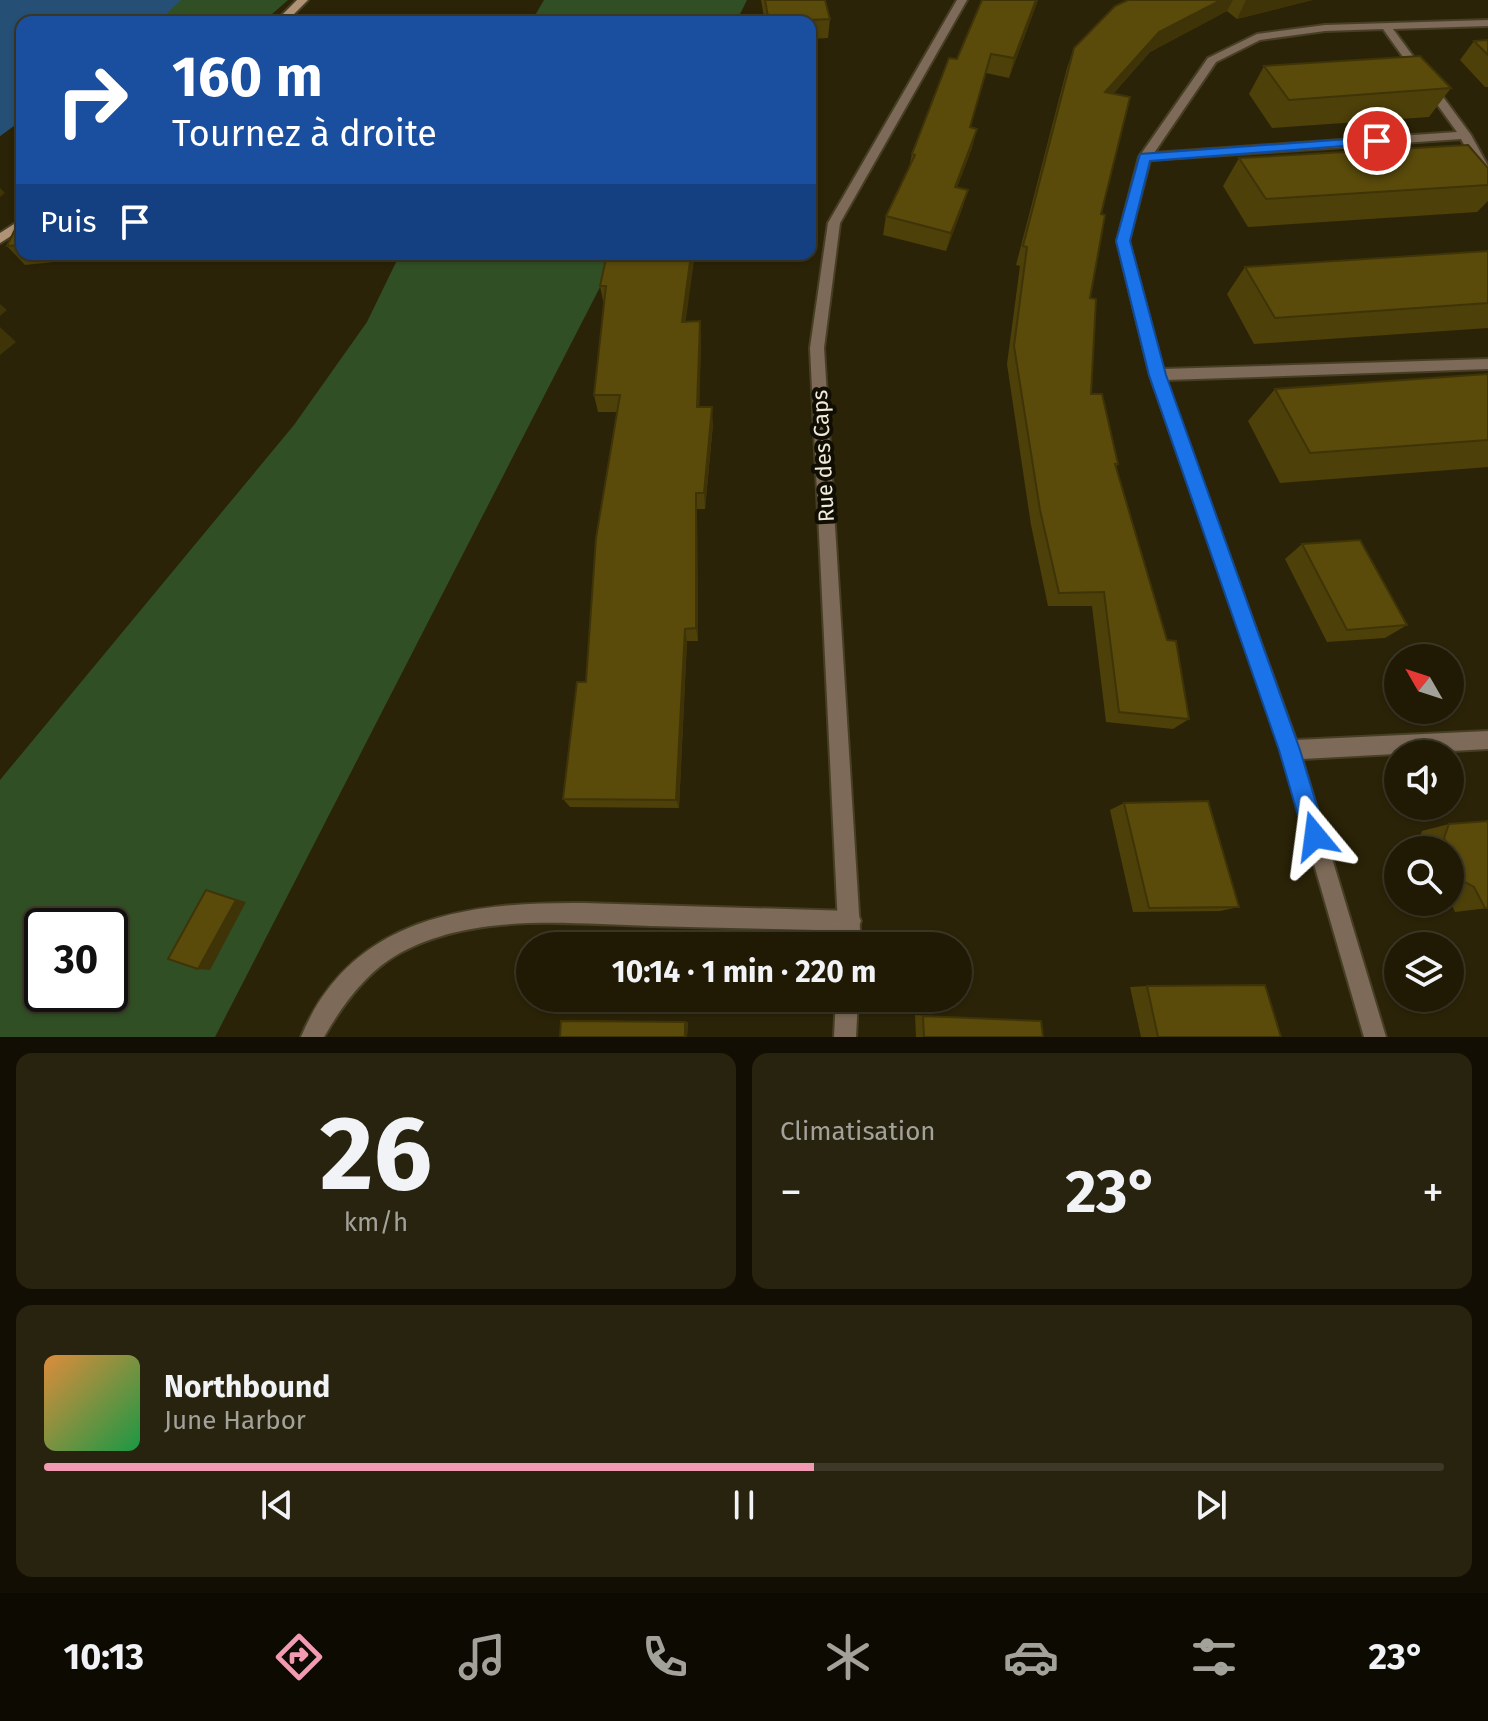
<!DOCTYPE html>
<html lang="fr">
<meta charset="utf-8">
<style>
body{margin:0;font-family:"Fira Sans",sans-serif;background:#28230f;color:#f1f3f6;height:100vh;display:flex;flex-direction:column;font-size:30px;white-space:nowrap}
*{box-sizing:border-box;margin:0}
p{font-size:26px;color:#a2a19a}
.icon{flex:none;width:44px;height:44px;fill:none;stroke:currentColor;stroke-width:2;stroke-linecap:round;stroke-linejoin:round}
.map{position:relative;height:1037px;overflow:hidden}
.sheet{display:flex;flex-direction:column;gap:16px;padding:16px;background:#120e03;flex:1}
.sheet>*{flex:none}
.guide{position:absolute;left:16px;top:16px;width:800px;height:244px;border-radius:16px;box-shadow:0 2px 6px #0004,0 0 0 2px #3d3827;background:#1a4fa0;color:#fff;overflow:hidden}
.needle{width:52px;rotate:309deg}
.controls{position:absolute;left:1384px;top:644px;display:grid;gap:16px}
.controls a{display:grid;place-items:center;width:80px;height:80px;border-radius:50%;background:#201a05;box-shadow:0 2px 6px #0004,0 0 0 2px #3d3827;font-size:40px}
.speed{position:absolute;left:24px;top:908px;display:flex;gap:16px;font-size:40px;font-weight:700;text-align:center}
.speed>*{display:grid;place-content:center;width:104px;height:104px;border-radius:50%;background:#201a05;box-shadow:0 2px 6px #0004,0 0 0 2px #3d3827;line-height:1}
.speed .limit{border:4px solid #111;border-radius:12px;background:#fff;color:#111}
.pin{position:absolute;display:grid;place-items:center;width:68px;height:68px;color:#fff;margin:-34px;border:4px solid #fff;border-radius:50%;box-shadow:0 2px 8px #0007}
.me{position:absolute;width:88px;margin:-44px;rotate:344deg;stroke-linejoin:round;filter:drop-shadow(0 0 6px #0008)}
.turn{display:flex;align-items:center;gap:28px;height:168px;padding:0 24px;font-size:36px}
.turn .icon{width:104px;height:104px;stroke-width:2.5}
.turn b{display:block;font-size:56px;line-height:68px}
.then{display:flex;align-items:center;height:76px;padding:0 24px;background:#0003;gap:16px;font-size:30px}
.big{font-size:60px;font-weight:700;line-height:1.1}
.sheet .widget{flex:1;display:flex;flex-direction:column;justify-content:center;gap:12px;min-width:0;padding:0 28px;border-radius:16px;background:#28230f}
.sheet .dial{align-items:center;gap:0}
.dial b{font-size:104px;line-height:1}
.song{display:flex;align-items:center;gap:24px}
.cover{width:96px;height:96px;border-radius:12px;background:linear-gradient(135deg,hsl(30 70% 55%),hsl(140 70% 35%))}
.played{height:8px;border-radius:4px;background:linear-gradient(90deg,#f19ab2 55%,#3d3827 55%)}
.keys{display:flex;justify-content:space-around;direction:ltr}
.heat{display:flex;justify-content:space-between;align-items:center;font-size:44px;direction:ltr}
.sheet .tiles{flex:1;display:grid;gap:16px;grid-template-columns:1fr 1fr}
.widget:last-child{grid-column:span 2}
.trip{position:absolute;left:516px;top:932px;width:456px;height:80px;border-radius:40px;background:#201a05;box-shadow:0 2px 6px #0004,0 0 0 2px #3d3827;font-weight:700;line-height:80px;text-align:center}
.dock{display:flex;height:128px;justify-content:space-around;align-items:center;background:#0d0a02;color:#a2a19a}
.dock .icon{width:56px;height:56px}
.dock .selected{color:#f19ab2}
.dock b{font-size:36px;color:#f1f3f6}
.map>svg:first-child{display:block}
.green{fill:#314f25;fill-rule:evenodd}
.water{fill:#264f76}
.lines{fill:none;stroke-linecap:round;stroke-linejoin:round}
.lane-casing{stroke:#473f25;stroke-width:4}
.street-casing{stroke:#473f25;stroke-width:4}
.secondary-casing{stroke:#473f25;stroke-width:4}
.lane{fill:#7d6a58;fill-rule:evenodd}
.street{fill:#7d6a58;fill-rule:evenodd}
.secondary{fill:#b09275;fill-rule:evenodd}
.wall{fill:#4d4009}
.shaded-wall{fill:#3f3408}
.building{fill:#5a4b0b;stroke:#3f3408;stroke-width:2}
.route{fill:#1a73e8;stroke:#114b97;stroke-width:2}
.labels{text-anchor:middle;dominant-baseline:central;stroke-width:8;stroke-linejoin:round;paint-order:stroke}
.street-label{font-size:22px;fill:#f0ebdb;stroke:#100d03}
</style>
<div class="map">
<svg width="1488" height="1037" viewBox="0 0 1488 1037">
<rect width="100%" height="100%" fill="#2b2307"/>
<!-- green -->
<path class="green" d="M 0,0 L 288,0 L 263,22 L 22,22 L 22,120 L 0,136 Z
M 544,0 L 747,0 L 736,22 L 531,22 Z
M 400,254 L 617,254 L 215,1037 L 0,1037 L 0,780 L 294,425 L 367,322 ZM 42,926 L 110,926 L 110,994 L 42,994 Z"/>
<!-- water -->
<path class="water" d="M 0,0 L 181,0 L 158,22 L 22,22 L 22,120 L 0,136 Z"/>
<g class="lines">
<!-- lane casing -->
<g class="lane-casing">
<path id="lane" d="M 584,903 L 851,911 L 858,914 L 861,921 L 858,928 L 851,931 C 784,929 718,928 651,926 C 570,924 475,912 400,953 C 367,971 343,1004 324,1037 L 301,1037 C 351,916 469,902 584,903 Z"/>
</g>
<!-- street casing -->
<g class="street-casing">
<path id="street" d="M 957,0 L 967,0 L 840,223 L 824,348 L 861,946 L 839,946 L 810,348 L 828,223 Z
M 1488,20 L 1488,26 L 1393,29 L 1471,135 L 1488,166 L 1488,181 L 1482,177 L 1461,139 L 1150,160 L 1129,241 L 1163,369 L 1488,359 L 1488,369 L 1166,380 L 1296,740 L 1488,731 L 1488,749 L 1302,759 L 1386,1037 L 1364,1037 L 1281,750 L 1150,375 L 1117,241 L 1139,157 L 1208,58 L 1257,34 L 1325,25 ZM 1383,29 L 1457,132 L 1154,153 L 1216,62 L 1260,40 L 1325,31 Z
M 836,998 L 858,998 L 856,1037 L 834,1037 Z"/>
</g>
<!-- secondary casing -->
<g class="secondary-casing">
<path id="secondary" d="M 297,0 L 308,0 L 286,22 L 275,22 Z
M 22,219 L 22,229 L 0,243 L 0,233 Z"/>
</g>
<!-- lane -->
<use href="#lane" class="lane"/>
<!-- street -->
<use href="#street" class="street"/>
<!-- secondary -->
<use href="#secondary" class="secondary"/>
</g>
<!-- wall -->
<path class="wall" d="M 761,0 L 825,0 L 830,19 L 828,38 L 810,39 L 810,22 L 765,22 Z
M 1038,0 L 1009,78 L 986,73 L 970,127 L 972,148 L 957,187 L 968,190 L 962,209 L 946,251 L 883,235 L 886,216 L 909,167 L 912,154 L 957,59 Z
M 1128,0 L 1312,0 L 1237,19 L 1227,11 L 1150,52 L 1113,94 L 1101,214 L 1090,298 L 1091,394 L 1118,464 L 1116,467 L 1189,719 L 1173,729 L 1106,722 L 1092,606 L 1048,606 L 1031,525 L 1007,364 L 1020,266 L 1016,265 L 1067,68 L 1074,48 Z
M 1488,40 L 1488,87 L 1485,87 L 1460,60 L 1474,41 Z
M 1264,66 L 1451,88 L 1429,117 L 1272,128 L 1249,94 Z
M 1239,158 L 1488,168 L 1488,201 L 1477,212 L 1248,227 L 1223,186 Z
M 22,215 L 22,254 L 130,254 L 25,265 L 7,246 Z
M 1488,251 L 1488,328 L 1254,344 L 1227,294 L 1245,267 Z
M 607,254 L 686,321 L 700,321 L 701,339 L 699,407 L 713,424 L 705,509 L 697,509 L 698,641 L 687,641 L 679,808 L 570,807 L 563,799 L 586,682 L 617,412 L 598,412 L 594,395 L 604,305 L 600,286 Z
M 1488,374 L 1488,467 L 1280,483 L 1248,421 L 1275,389 Z
M 1302,544 L 1407,625 L 1385,638 L 1327,642 L 1285,559 Z
M 1124,803 L 1239,907 L 1220,911 L 1133,912 L 1110,810 Z
M 1449,824 L 1488,908 L 1455,912 L 1450,901 L 1450,850 L 1420,850 L 1417,844 L 1422,831 Z
M 1147,986 L 1281,1037 L 1141,1037 L 1130,987 Z
M 915,1015 L 1029,1021 L 1043,1037 L 916,1037 Z
M 569,1020 L 688,1022 L 687,1037 L 561,1021 Z"/>
<!-- shaded-wall -->
<path class="shaded-wall" d="M 1036,0 L 1038,0 L 1009,78 L 1014,58 Z
M 1221,0 L 1233,0 L 1227,11 L 1150,52 L 1097,111 L 1105,92 L 1159,32 Z
M 1246,0 L 1312,0 L 1237,19 Z
M 977,129 L 972,148 L 950,206 L 955,187 Z
M 0,188 L 5,193 L 0,197 Z
M 968,190 L 962,209 L 946,251 L 951,233 Z
M 691,254 L 695,254 L 683,340 L 682,322 Z
M 0,304 L 7,310 L 0,316 Z
M 700,321 L 701,339 L 699,424 L 697,407 Z
M 0,327 L 16,342 L 0,355 Z
M 712,407 L 713,424 L 705,509 L 704,493 Z
M 696,493 L 697,509 L 698,641 L 696,628 Z
M 685,629 L 687,641 L 679,808 L 676,800 Z
M 206,890 L 246,902 L 210,970 L 198,969 Z
M 685,1022 L 688,1022 L 687,1037 L 685,1037 Z"/>
<!-- building -->
<path class="building" d="M 765,0 L 825,0 L 830,19 L 769,22 Z
M 982,0 L 1036,0 L 1014,58 L 991,54 L 970,127 L 977,129 L 955,187 L 968,190 L 951,233 L 886,216 L 915,155 L 912,154 L 949,58 L 957,59 Z
M 1128,0 L 1221,0 L 1159,32 L 1105,92 L 1130,97 L 1101,214 L 1105,215 L 1090,298 L 1096,299 L 1091,394 L 1102,394 L 1118,464 L 1115,464 L 1167,640 L 1176,641 L 1189,719 L 1119,712 L 1104,592 L 1059,593 L 1040,510 L 1014,346 L 1027,247 L 1023,246 L 1074,48 L 1115,6 Z
M 1488,40 L 1488,55 L 1474,41 Z
M 1420,56 L 1451,88 L 1289,100 L 1264,66 Z
M 1468,145 L 1488,168 L 1488,185 L 1266,199 L 1239,158 Z
M 22,215 L 22,245 L 7,246 Z
M 1488,251 L 1488,303 L 1275,318 L 1245,267 Z
M 607,254 L 691,254 L 682,322 L 700,321 L 697,407 L 712,407 L 704,493 L 696,493 L 696,628 L 685,629 L 676,800 L 563,799 L 577,682 L 586,682 L 596,538 L 620,395 L 594,395 L 606,286 L 600,286 Z
M 1488,374 L 1488,440 L 1310,453 L 1275,389 Z
M 1360,540 L 1407,625 L 1347,630 L 1302,544 Z
M 1208,801 L 1239,907 L 1149,908 L 1124,803 Z
M 1488,821 L 1488,908 L 1485,908 L 1474,887 L 1465,882 L 1444,838 L 1449,824 Z
M 206,890 L 236,900 L 198,969 L 168,959 Z
M 1265,985 L 1281,1037 L 1158,1037 L 1147,986 Z
M 923,1016 L 1041,1021 L 1043,1037 L 924,1037 Z
M 561,1021 L 685,1022 L 685,1037 L 560,1037 Z"/>
<!-- route -->
<path class="route" d="M 1377,137 L 1382,138 L 1382,143 L 1150,161 L 1130,241 L 1166,375 L 1300,750 L 1326,836 L 1323,844 L 1315,847 L 1307,844 L 1304,836 L 1279,750 L 1149,375 L 1116,241 L 1140,154 Z"/>
<g class="labels">
<!-- street labels -->
<g class="street-label">
<text transform="translate(823 456) rotate(-93)">Rue des Caps</text>
</g>
</g>
</svg>
<div class="controls">
<a><svg class="needle" viewBox="-14 -14 28 28"><path d="M0-13l5 13h-10z" fill="#e53935"/><path d="M0 13l5-13h-10z" fill="#a2a19a"/></svg></a>
<a><svg class="icon" aria-label="sound" viewBox="0 0 24 24"><path d="M4 9h4l5-4v14l-5-4H4zM17 9q2 3 0 6"/></svg></a>
<a><svg class="icon" aria-label="search" viewBox="0 0 24 24"><circle cx="10" cy="10" r="6"/><path d="M15 15l6 6"/></svg></a>
<a><svg class="icon" aria-label="layers" viewBox="0 0 24 24"><path d="M12 4l9 5-9 5-9-5zM3 14l9 5 9-5"/></svg></a>
</div>
<div class="speed"><div class="limit">30</div></div>
<div class="pin" style="left:1377px;top:141px;background:#d93025"><svg class="icon" aria-label="arrive" viewBox="0 0 24 24"><path d="M6 21V4h12l-3 4 3 4H6"/></svg></div>
<svg class="me" style="left:1315px;top:836px" viewBox="-20 -20 40 40"><path d="M0-17L14 15 0 8-14 15z" fill="#1a73e8" stroke="#fff" stroke-width="4"/></svg>
<div class="trip">10:14 · 1 min · 220 m</div>
<div class="guide">
<div class="turn"><svg class="icon" aria-label="right" viewBox="0 0 24 24"><path d="M7 20v-9h11M14 6l5 5-5 5"/></svg><div><b>160 m</b>Tournez à droite</div></div>
<div class="then">Puis<svg class="icon" aria-label="arrive" viewBox="0 0 24 24"><path d="M6 21V4h12l-3 4 3 4H6"/></svg></div>
</div>
</div>
<section class="sheet">
<div class="tiles">
<div class="widget dial"><b>26</b><p>km/h</p></div>
<div class="widget"><p>Climatisation</p>
<div class="heat"><a>−</a><b class="big">23°</b><a>+</a></div>
</div>
<div class="widget">
<div class="song"><i class="cover"></i><div><b>Northbound</b><p>June Harbor</p></div></div>
<div class="played"></div>
<div class="keys"><svg class="icon" aria-label="previous" viewBox="0 0 24 24"><path d="M18 5L8 12l10 7zM5 5v14"/></svg><svg class="icon" aria-label="pause" viewBox="0 0 24 24"><path d="M8 5v14M16 5v14"/></svg><svg class="icon" aria-label="next" viewBox="0 0 24 24"><path d="M6 5l10 7-10 7zM19 5v14"/></svg></div>
</div>
</div>
</section>
<nav class="dock">
<b>10:13</b>
<svg class="icon selected" aria-label="directions" viewBox="0 0 24 24"><path d="M12 3l9 9-9 9-9-9zM9 14v-3h6M13 9l2 2-2 2"/></svg>
<svg class="icon" aria-label="music" viewBox="0 0 24 24"><path d="M9 18V5l10-2v13"/><circle cx="6" cy="18" r="3"/><circle cx="16" cy="16" r="3"/></svg>
<svg class="icon" aria-label="phone" viewBox="0 0 24 24"><path d="M5 4h4l2 5-3 2q2 4 5 5l2-3 5 2v4C11 20 4 13 5 4z"/></svg>
<svg class="icon" aria-label="climate" viewBox="0 0 24 24"><path d="M12 3v18M4 7l16 10M4 17L20 7"/></svg>
<svg class="icon" aria-label="car" viewBox="0 0 24 24"><path d="M5 17H2v-5l4-1 3-4h7l3 4 3 1v5h-3M9 17h6M6 11h13"/><circle cx="7" cy="17" r="2"/><circle cx="17" cy="17" r="2"/></svg>
<svg class="icon" aria-label="filters" viewBox="0 0 24 24"><path d="M4 7h16M4 17h16"/><circle cx="9" cy="7" r="2"/><circle cx="15" cy="17" r="2"/></svg>
<b>23°</b>
</nav>
